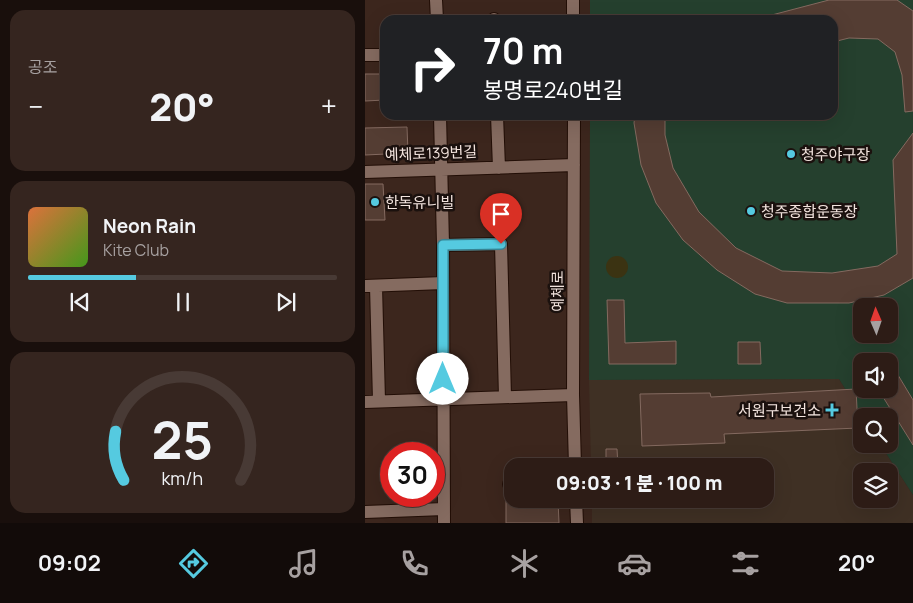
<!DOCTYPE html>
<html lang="ko">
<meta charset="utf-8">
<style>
body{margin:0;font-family:Manrope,"Noto Sans KR",sans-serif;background:#35251f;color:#f1f3f6;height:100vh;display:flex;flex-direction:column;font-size:19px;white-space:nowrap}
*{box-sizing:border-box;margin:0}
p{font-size:16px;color:#a7a1a1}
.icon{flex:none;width:28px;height:28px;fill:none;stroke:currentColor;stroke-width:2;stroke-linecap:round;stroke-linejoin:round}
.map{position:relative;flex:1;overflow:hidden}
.panel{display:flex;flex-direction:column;gap:10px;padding:10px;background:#190f0c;width:365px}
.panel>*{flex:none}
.banner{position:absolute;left:15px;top:15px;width:458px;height:105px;border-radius:15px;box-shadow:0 5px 20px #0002,0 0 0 1px #483a35;background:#202124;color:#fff;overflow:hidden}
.needle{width:32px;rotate:358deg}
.controls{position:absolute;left:488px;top:298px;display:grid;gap:10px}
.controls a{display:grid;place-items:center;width:45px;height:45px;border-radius:10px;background:#2d1c16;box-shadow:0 5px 20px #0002,0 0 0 1px #483a35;font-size:25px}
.speed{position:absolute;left:15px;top:442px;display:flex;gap:10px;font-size:25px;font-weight:700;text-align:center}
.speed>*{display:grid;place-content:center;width:65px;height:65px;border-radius:50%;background:#2d1c16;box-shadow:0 5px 20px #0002,0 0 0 1px #483a35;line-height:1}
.speed .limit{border:8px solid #d22;background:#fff;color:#111}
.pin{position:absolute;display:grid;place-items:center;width:42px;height:42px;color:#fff;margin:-51px -21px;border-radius:50% 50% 50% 0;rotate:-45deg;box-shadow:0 0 5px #0007}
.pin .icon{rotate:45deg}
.me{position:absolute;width:55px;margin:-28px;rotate:0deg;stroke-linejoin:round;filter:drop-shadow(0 0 4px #0008)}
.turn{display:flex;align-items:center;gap:18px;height:105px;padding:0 20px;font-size:22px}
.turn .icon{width:65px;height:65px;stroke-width:2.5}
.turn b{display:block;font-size:35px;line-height:42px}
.big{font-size:38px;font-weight:800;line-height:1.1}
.panel .tile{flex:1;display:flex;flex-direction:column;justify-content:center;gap:8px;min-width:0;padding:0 18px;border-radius:15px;background:#35251f}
.panel .dial{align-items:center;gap:0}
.dial svg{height:130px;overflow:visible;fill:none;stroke:#483a35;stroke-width:7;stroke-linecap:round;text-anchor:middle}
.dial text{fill:#f1f3f6;stroke:none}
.song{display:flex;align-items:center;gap:15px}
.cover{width:60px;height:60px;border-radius:8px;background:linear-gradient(135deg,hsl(20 70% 55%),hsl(100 70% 35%))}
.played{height:5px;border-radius:2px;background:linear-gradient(90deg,#55cae0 35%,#483a35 35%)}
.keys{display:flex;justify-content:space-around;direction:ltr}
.heat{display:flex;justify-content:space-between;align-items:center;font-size:28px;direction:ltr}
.trip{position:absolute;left:139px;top:458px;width:270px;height:50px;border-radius:15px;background:#2d1c16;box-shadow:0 5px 20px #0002,0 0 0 1px #483a35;font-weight:800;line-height:50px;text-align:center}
.tabs{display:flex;height:80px;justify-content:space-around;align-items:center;background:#120b09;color:#a7a1a1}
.tabs .icon{width:35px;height:35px}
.tabs .current{color:#55cae0}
.tabs b{font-size:22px;color:#f1f3f6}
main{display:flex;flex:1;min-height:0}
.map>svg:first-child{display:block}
.commercial{fill:#3f3024;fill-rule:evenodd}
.green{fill:#25402e;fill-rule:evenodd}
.sand{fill:#3b3312}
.building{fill:#543d33;stroke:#846a60}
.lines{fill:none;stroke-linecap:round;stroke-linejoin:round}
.minor-casing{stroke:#220e06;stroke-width:14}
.minor{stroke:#856b60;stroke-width:12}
.route-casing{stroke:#378392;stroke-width:12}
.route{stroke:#55cae0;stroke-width:9}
.poi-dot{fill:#55cae0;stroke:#1b110e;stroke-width:2}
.labels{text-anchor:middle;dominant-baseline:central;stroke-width:5;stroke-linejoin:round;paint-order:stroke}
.street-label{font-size:15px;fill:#f3e4de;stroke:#1b110e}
.poi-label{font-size:15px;fill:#f3e4de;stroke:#1b110e;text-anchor:start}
</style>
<main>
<section class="panel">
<div class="tile"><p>공조</p>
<div class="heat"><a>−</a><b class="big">20°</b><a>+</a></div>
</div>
<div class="tile">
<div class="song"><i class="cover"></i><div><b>Neon Rain</b><p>Kite Club</p></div></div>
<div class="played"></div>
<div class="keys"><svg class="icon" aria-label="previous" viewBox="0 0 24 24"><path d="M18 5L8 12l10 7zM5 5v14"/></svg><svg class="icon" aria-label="pause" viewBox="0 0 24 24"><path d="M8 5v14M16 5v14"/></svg><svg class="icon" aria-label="next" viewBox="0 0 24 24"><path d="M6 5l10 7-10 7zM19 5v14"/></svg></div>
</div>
<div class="tile dial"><svg viewBox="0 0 100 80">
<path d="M14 69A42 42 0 1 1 86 69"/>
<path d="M14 69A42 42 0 0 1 9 39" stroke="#55cae0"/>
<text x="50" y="56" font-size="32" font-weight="700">25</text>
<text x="50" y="72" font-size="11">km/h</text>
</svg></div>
</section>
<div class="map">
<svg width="548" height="523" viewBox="0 0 548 523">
<rect width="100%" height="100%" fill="#3c261d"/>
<!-- commercial -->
<path class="commercial" d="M 474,379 L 497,416 L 496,444 L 515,444 L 548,495 L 548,523 L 227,523 L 227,499 L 400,499 L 400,466 L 226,466 L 224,380 ZM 496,471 L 524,471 L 524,499 L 496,499 Z"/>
<!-- green -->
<path class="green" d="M 225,0 L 548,0 L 548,495 L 515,444 L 524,444 L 524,416 L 497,416 L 474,379 L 224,380 L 225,115 L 468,115 L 468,20 L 225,20 ZM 496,306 L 524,306 L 524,334 L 496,334 ZM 496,361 L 524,361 L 524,389 L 496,389 Z"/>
<!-- sand -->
<path class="sand" d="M241 267a11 11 0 1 1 22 0a11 11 0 1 1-22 0Z"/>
<!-- building -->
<path class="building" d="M 464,0 L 532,0 L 548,11 L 548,111 L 540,112 L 537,75 L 530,52 L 513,39 L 484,38 L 468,42 L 468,20 L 403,20 L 403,16 Z
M 0,74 L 20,74 L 20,100 L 0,101 Z
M 270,115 L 300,115 L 300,135 L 308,168 L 334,212 L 371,248 L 417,271 L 467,273 L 513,266 L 532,254 L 528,160 L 548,133 L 548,278 L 519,295 L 484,303 L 422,303 L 390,294 L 352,270 L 318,240 L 291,203 L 276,165 L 269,123 Z
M 42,127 L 43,153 L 0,155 L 0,128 Z
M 0,184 L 18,184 L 20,220 L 0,220 Z
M 242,300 L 259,300 L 260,343 L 311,341 L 311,364 L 244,364 Z
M 373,342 L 395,342 L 396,364 L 373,364 Z
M 524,360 L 548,400 L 548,445 L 513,389 L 524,389 Z
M 491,389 L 493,428 L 359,434 L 360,443 L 277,446 L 275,394 L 345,393 L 346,397 Z
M 241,449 L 252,449 L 253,466 L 241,466 Z
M 193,500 L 194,523 L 141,523 L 141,501 Z"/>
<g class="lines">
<!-- minor casing -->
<g class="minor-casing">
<path id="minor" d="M 71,0 L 72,20
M 208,0 L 208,20
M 129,19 L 129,20
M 0,55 L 20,55
M 75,115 L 78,245 L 79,523
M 132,115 L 134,168
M 209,115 L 208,395 L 210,466
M 0,172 L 209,165
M 78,245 L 136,244 L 140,397
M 0,286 L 78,283
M 11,286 L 14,401
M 0,402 L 208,395
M 144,484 L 148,484
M 211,499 L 212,523
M 0,512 L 79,509"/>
</g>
<!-- minor -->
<use href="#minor" class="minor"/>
</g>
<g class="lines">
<!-- route casing -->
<g class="route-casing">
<path id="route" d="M 78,379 L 78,245 L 136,244"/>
</g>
<!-- route -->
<use href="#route" class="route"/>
</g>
<!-- markers -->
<g class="poi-dot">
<circle cx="426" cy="154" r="5"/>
<circle cx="10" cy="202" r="5"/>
<circle cx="386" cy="211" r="5"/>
<path d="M464.5 402.5h5v5h5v5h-5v5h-5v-5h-5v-5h5z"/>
</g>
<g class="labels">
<!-- street labels -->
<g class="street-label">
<text transform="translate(66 153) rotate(-2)">예체로139번길</text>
<text transform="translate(192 291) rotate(-90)">예체로</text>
</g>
<!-- poi labels -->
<g class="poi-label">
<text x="436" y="154">청주야구장</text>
<text x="20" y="202">한독유니빌</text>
<text x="396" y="211">청주종합운동장</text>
<text x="456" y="410" text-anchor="end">서원구보건소</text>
</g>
</g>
</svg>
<div class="controls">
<a><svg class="needle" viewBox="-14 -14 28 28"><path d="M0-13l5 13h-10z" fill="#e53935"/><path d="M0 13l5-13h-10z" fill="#a7a1a1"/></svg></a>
<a><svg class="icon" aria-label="sound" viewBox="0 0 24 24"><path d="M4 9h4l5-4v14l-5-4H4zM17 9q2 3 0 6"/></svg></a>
<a><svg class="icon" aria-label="search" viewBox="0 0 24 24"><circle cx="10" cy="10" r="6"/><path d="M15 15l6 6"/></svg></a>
<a><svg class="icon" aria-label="layers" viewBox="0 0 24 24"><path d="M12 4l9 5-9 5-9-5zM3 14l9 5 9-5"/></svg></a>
</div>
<div class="speed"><div class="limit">30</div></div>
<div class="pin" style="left:136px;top:244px;background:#d93025"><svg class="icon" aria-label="arrive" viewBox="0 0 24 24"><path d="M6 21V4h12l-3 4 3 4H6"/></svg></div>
<svg class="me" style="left:78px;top:379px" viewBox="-20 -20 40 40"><circle r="19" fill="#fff"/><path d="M0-13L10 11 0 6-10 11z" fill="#55cae0"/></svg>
<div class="trip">09:03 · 1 분 · 100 m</div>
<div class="banner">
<div class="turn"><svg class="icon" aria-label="right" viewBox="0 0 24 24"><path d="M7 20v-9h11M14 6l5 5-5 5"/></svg><div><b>70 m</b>봉명로240번길</div></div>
</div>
</div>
</main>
<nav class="tabs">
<b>09:02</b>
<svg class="icon current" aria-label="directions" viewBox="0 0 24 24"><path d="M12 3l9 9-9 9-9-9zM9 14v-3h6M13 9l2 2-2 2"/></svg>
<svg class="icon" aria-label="music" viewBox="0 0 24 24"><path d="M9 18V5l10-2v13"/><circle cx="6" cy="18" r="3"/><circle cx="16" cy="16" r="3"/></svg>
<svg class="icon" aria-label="phone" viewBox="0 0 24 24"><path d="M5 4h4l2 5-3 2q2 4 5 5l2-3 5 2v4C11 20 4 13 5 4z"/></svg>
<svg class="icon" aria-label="climate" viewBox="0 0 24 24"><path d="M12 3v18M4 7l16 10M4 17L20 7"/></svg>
<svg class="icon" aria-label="car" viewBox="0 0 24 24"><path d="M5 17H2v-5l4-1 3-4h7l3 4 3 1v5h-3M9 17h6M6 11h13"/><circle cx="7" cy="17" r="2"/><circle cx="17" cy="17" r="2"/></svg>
<svg class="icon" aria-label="filters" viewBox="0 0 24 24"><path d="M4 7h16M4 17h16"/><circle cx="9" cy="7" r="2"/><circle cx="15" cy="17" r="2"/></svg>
<b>20°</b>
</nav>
